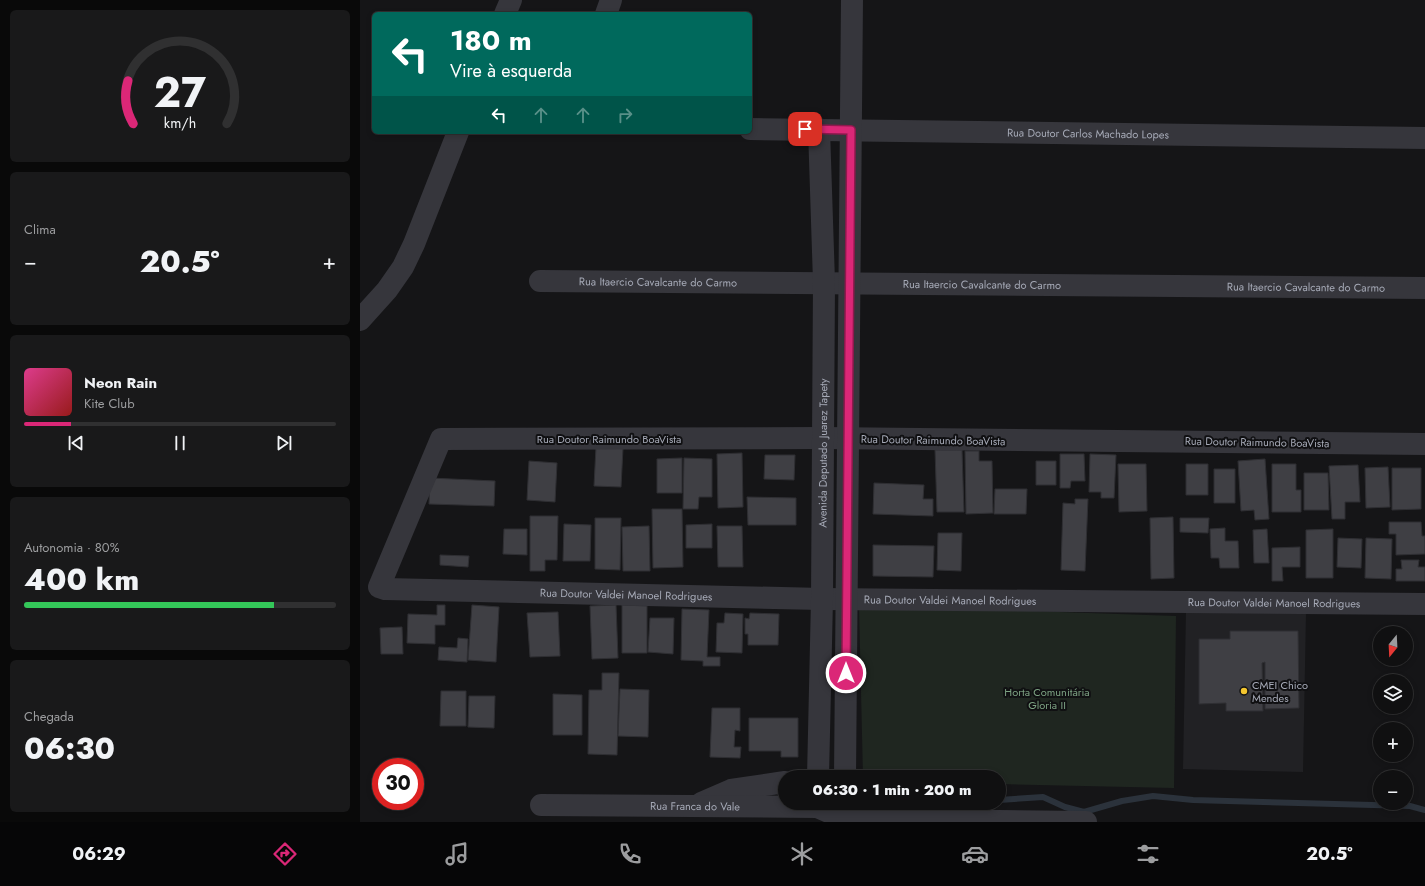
<!DOCTYPE html>
<html lang="pt">
<meta charset="utf-8">
<style>
body{margin:0;font-family:Jost,sans-serif;background:#19191a;color:#f1f3f6;height:100vh;display:flex;flex-direction:column;font-size:15px;white-space:nowrap}
*{box-sizing:border-box;margin:0}
p{font-size:13px;color:#9c9d9f}
.icon{flex:none;width:22px;height:22px;fill:none;stroke:currentColor;stroke-width:2;stroke-linecap:round;stroke-linejoin:round}
.map{position:relative;flex:1;overflow:hidden}
.panel{display:flex;flex-direction:column;gap:10px;padding:10px;background:#090909;width:360px}
.panel>*{flex:none}
.banner{position:absolute;left:12px;top:12px;width:380px;height:122px;border-radius:6px;box-shadow:0 2px 6px #0003,0 0 0 1px #303031;background:#00695c;color:#fff;overflow:hidden}
.needle{width:26px;rotate:198deg}
.tools{position:absolute;left:1013px;top:626px;display:grid;gap:8px}
.tools a{display:grid;place-items:center;width:40px;height:40px;border-radius:50%;background:#101011;box-shadow:0 2px 6px #0003,0 0 0 1px #303031;font-size:20px}
.speed{position:absolute;left:12px;top:758px;display:flex;gap:8px;font-size:20px;font-weight:700;text-align:center}
.speed>*{display:grid;place-content:center;width:52px;height:52px;border-radius:50%;background:#101011;box-shadow:0 2px 6px #0003,0 0 0 1px #303031;line-height:1}
.speed .limit{border:6px solid #d22;background:#fff;color:#111}
.pin{position:absolute;display:grid;place-items:center;width:34px;height:34px;color:#fff;margin:-17px;border-radius:8px;box-shadow:0 2px 6px #0006}
.me{position:absolute;width:44px;margin:-22px;rotate:0deg;stroke-linejoin:round;filter:drop-shadow(0 0 3px #0008)}
.turn{display:flex;align-items:center;gap:14px;height:84px;padding:0 12px;font-size:18px}
.turn .icon{width:52px;height:52px;stroke-width:2.5}
.turn b{display:block;font-size:28px;line-height:34px}
.lanes{display:flex;align-items:center;height:38px;padding:0 12px;background:#0003;justify-content:center;gap:20px;direction:ltr}
.lanes .off{opacity:.35}
.big{font-size:30px;font-weight:800;line-height:1.1}
.panel .widget{flex:1;display:flex;flex-direction:column;justify-content:center;gap:6px;min-width:0;padding:0 14px;border-radius:6px;background:#19191a}
.panel .dial{align-items:center;gap:0}
.dial svg{height:104px;overflow:visible;fill:none;stroke:#303031;stroke-width:7;stroke-linecap:round;text-anchor:middle}
.dial text{fill:#f1f3f6;stroke:none}
.song{display:flex;align-items:center;gap:12px}
.cover{width:48px;height:48px;border-radius:6px;background:linear-gradient(135deg,hsl(330 70% 55%),hsl(0 70% 35%))}
.played{height:4px;border-radius:2px;background:linear-gradient(90deg,#db2777 15%,#303031 15%)}
.keys{display:flex;justify-content:space-around;direction:ltr}
.heat{display:flex;justify-content:space-between;align-items:center;font-size:22px;direction:ltr}
.charge{height:6px;border-radius:3px;background:linear-gradient(90deg,#34c759 80%,#303031 0)}
.trip{position:absolute;left:418px;top:770px;width:228px;height:40px;border-radius:20px;background:#101011;box-shadow:0 2px 6px #0003,0 0 0 1px #303031;font-weight:800;line-height:40px;text-align:center}
.tabs{display:flex;height:64px;justify-content:space-around;align-items:center;background:#060607;color:#9c9d9f}
.tabs .icon{width:28px;height:28px}
.tabs .selected{color:#db2777}
.tabs b{font-size:18px;color:#f1f3f6}
main{display:flex;flex:1;min-height:0}
.map>svg:first-child{display:block}
.built{fill:#212124}
.green{fill:#1f2620}
.lines{fill:none;stroke-linecap:round;stroke-linejoin:round}
.stream{stroke:#2b323b;stroke-width:6}
.building{fill:#3f3f44;stroke:#2f2f33}
.street{stroke:#36363c;stroke-width:22}
.route-casing{stroke:#8e194d;stroke-width:10}
.route{stroke:#db2777;stroke-width:7}
.poi-dot{fill:#f4c62f;stroke:#101012;stroke-width:1.5}
.labels{text-anchor:middle;dominant-baseline:central;stroke-width:4;stroke-linejoin:round;paint-order:stroke}
.street-label{font-size:11px;fill:#a6aab7;stroke:#101012}
.poi-label{font-size:11px;fill:#a6aab7;stroke:#101012;text-anchor:start}
.park-label{font-size:11px;fill:#7da283;stroke:#101012}
</style>
<main>
<section class="panel">
<div class="widget dial"><svg viewBox="0 0 100 80">
<path d="M14 69A42 42 0 1 1 86 69"/>
<path d="M14 69A42 42 0 0 1 10 36" stroke="#db2777"/>
<text x="50" y="56" font-size="32" font-weight="700">27</text>
<text x="50" y="72" font-size="11">km/h</text>
</svg></div>
<div class="widget"><p>Clima</p>
<div class="heat"><a>−</a><b class="big">20.5°</b><a>+</a></div>
</div>
<div class="widget">
<div class="song"><i class="cover"></i><div><b>Neon Rain</b><p>Kite Club</p></div></div>
<div class="played"></div>
<div class="keys"><svg class="icon" aria-label="previous" viewBox="0 0 24 24"><path d="M18 5L8 12l10 7zM5 5v14"/></svg><svg class="icon" aria-label="pause" viewBox="0 0 24 24"><path d="M8 5v14M16 5v14"/></svg><svg class="icon" aria-label="next" viewBox="0 0 24 24"><path d="M6 5l10 7-10 7zM19 5v14"/></svg></div>
</div>
<div class="widget"><p>Autonomia · 80%</p><b class="big">400 km</b><div class="charge"></div></div>
<div class="widget"><p>Chegada</p><b class="big">06:30</b></div>
</section>
<div class="map">
<svg width="1065" height="822" viewBox="0 0 1065 822">
<rect width="100%" height="100%" fill="#151517"/>
<!-- built -->
<path class="built" d="M 826,611 L 946,613 L 943,772 L 823,769 Z"/>
<!-- green -->
<path class="green" d="M 499,605 L 816,616 L 814,788 L 639,784 L 639,777 L 503,777 Z"/>
<g class="lines">
<!-- stream -->
<path class="stream" d="M 639,800 L 683,797 L 705,807 L 724,812 L 762,801 L 793,796 L 833,800 L 1050,806 L 1065,810"/>
</g>
<!-- building -->
<path class="building" d="M 236,447 L 263,448 L 261,487 L 234,486 Z
M 575,450 L 602,450 L 604,512 L 577,512 Z
M 605,451 L 619,451 L 619,461 L 632,461 L 633,513 L 606,514 Z
M 382,453 L 383,507 L 358,508 L 357,454 Z
M 700,454 L 724,454 L 725,481 L 711,481 L 710,488 L 700,488 Z
M 730,454 L 756,455 L 754,498 L 741,498 L 741,492 L 729,492 Z
M 405,455 L 435,455 L 434,480 L 404,479 Z
M 322,458 L 322,493 L 297,493 L 297,459 Z
M 324,458 L 352,459 L 352,497 L 339,497 L 338,509 L 323,509 Z
M 905,459 L 909,519 L 895,520 L 894,510 L 881,511 L 878,461 Z
M 169,461 L 197,463 L 195,502 L 167,500 Z
M 676,461 L 696,461 L 696,485 L 676,485 Z
M 758,464 L 786,464 L 787,511 L 759,512 Z
M 826,464 L 848,464 L 848,495 L 826,495 Z
M 912,464 L 936,464 L 936,490 L 941,490 L 941,512 L 912,512 Z
M 998,465 L 1000,502 L 985,502 L 985,519 L 972,519 L 969,466 Z
M 1028,467 L 1030,507 L 1006,508 L 1005,468 Z
M 1032,468 L 1061,468 L 1061,509 L 1032,510 Z
M 854,469 L 875,469 L 875,503 L 854,503 Z
M 944,473 L 968,473 L 969,510 L 944,510 Z
M 70,478 L 135,481 L 134,506 L 69,504 Z
M 514,483 L 564,485 L 563,499 L 573,499 L 573,516 L 513,514 Z
M 635,489 L 667,489 L 666,514 L 634,514 Z
M 387,497 L 436,498 L 436,525 L 388,525 Z
M 715,499 L 728,499 L 725,571 L 701,570 L 703,503 L 715,504 Z
M 292,509 L 322,509 L 323,567 L 293,568 Z
M 170,516 L 198,516 L 197,560 L 185,560 L 185,571 L 170,571 Z
M 813,517 L 814,578 L 791,579 L 790,518 Z
M 235,518 L 261,518 L 260,570 L 235,569 Z
M 820,518 L 849,518 L 848,533 L 820,532 Z
M 1029,522 L 1061,522 L 1062,536 L 1065,536 L 1065,554 L 1036,555 L 1036,534 L 1029,534 Z
M 204,524 L 231,525 L 230,561 L 203,561 Z
M 352,524 L 352,548 L 326,548 L 326,525 Z
M 289,526 L 290,571 L 263,571 L 262,527 Z
M 357,526 L 382,526 L 383,567 L 358,567 Z
M 865,528 L 865,541 L 878,541 L 879,568 L 860,568 L 859,558 L 851,558 L 850,529 Z
M 144,529 L 167,529 L 167,555 L 143,554 Z
M 907,529 L 909,563 L 894,563 L 893,530 Z
M 973,529 L 973,578 L 946,578 L 946,530 Z
M 578,533 L 602,533 L 601,571 L 577,570 Z
M 978,538 L 1002,539 L 1001,568 L 977,567 Z
M 1006,538 L 1032,539 L 1031,579 L 1005,578 Z
M 513,545 L 574,546 L 573,577 L 513,576 Z
M 940,547 L 940,567 L 922,567 L 923,581 L 912,581 L 912,548 Z
M 80,555 L 109,556 L 108,567 L 80,565 Z
M 1041,560 L 1059,560 L 1058,567 L 1065,567 L 1065,581 L 1036,581 L 1036,569 L 1042,569 Z
M 77,605 L 85,605 L 85,625 L 75,625 L 75,644 L 47,643 L 48,614 L 77,615 Z
M 112,605 L 139,607 L 136,662 L 108,660 Z
M 256,605 L 258,658 L 232,659 L 230,606 Z
M 262,605 L 287,606 L 287,653 L 262,653 Z
M 322,609 L 349,610 L 347,657 L 360,657 L 360,666 L 343,666 L 343,661 L 321,660 Z
M 198,612 L 200,656 L 170,657 L 167,613 Z
M 365,613 L 383,614 L 382,653 L 356,652 L 357,623 L 364,623 Z
M 390,613 L 419,614 L 418,645 L 388,645 L 388,634 L 385,634 L 385,618 L 389,619 Z
M 290,618 L 314,618 L 313,654 L 288,652 Z
M 42,627 L 43,654 L 21,654 L 20,628 Z
M 870,631 L 938,631 L 939,708 L 905,709 L 905,662 L 902,663 L 903,711 L 866,711 L 866,703 L 839,704 L 839,639 L 870,639 Z
M 98,638 L 108,639 L 107,662 L 78,660 L 79,647 L 97,648 Z
M 242,673 L 259,673 L 257,755 L 228,754 L 229,690 L 242,690 Z
M 260,689 L 289,690 L 288,737 L 258,736 Z
M 81,691 L 106,691 L 106,726 L 80,726 Z
M 193,694 L 222,695 L 222,735 L 193,735 Z
M 109,696 L 135,696 L 134,728 L 108,727 Z
M 352,708 L 380,708 L 380,731 L 375,730 L 374,747 L 381,747 L 380,758 L 350,757 Z
M 389,718 L 438,718 L 438,757 L 421,757 L 421,751 L 389,751 Z"/>
<g class="lines">
<!-- street -->
<g class="street">
<path d="M 145,14 L 151,0"/>
<path d="M 246,14 L 251,0"/>
<path id="s1" d="M 390,129 L 1065,138"/>
<path id="s2" d="M 180,281 L 1065,288"/>
<path d="M 0,320 L 27,290 L 43,267 L 54,244 L 98,132"/>
<path id="s3" d="M 1065,444 L 463,438 L 81,439 L 19,587 L 25,589 L 462,599 L 1065,604"/>
<path id="s4" d="M 458,777 L 462,599 L 464,282 L 459,129"/>
<path d="M 485,777 L 492,0"/>
<path d="M 341,803 L 371,790 L 425,782"/>
<path id="s5" d="M 181,805 L 457,807 L 485,819 L 726,822"/>
</g>
</g>
<g class="lines">
<!-- route casing -->
<g class="route-casing">
<path id="route" d="M 445,129 L 491,130 L 486,673"/>
</g>
<!-- route -->
<use href="#route" class="route"/>
</g>
<!-- markers -->
<circle class="poi-dot" cx="884" cy="691" r="4"/>
<g class="labels">
<!-- street labels -->
<g class="street-label">
<text stroke="none"><textPath href="#s1" startOffset="338">Rua Doutor Carlos Machado Lopes</textPath></text>
<text stroke="none"><textPath href="#s2" startOffset="118">Rua Itaercio Cavalcante do Carmo</textPath></text>
<text stroke="none"><textPath href="#s2" startOffset="442">Rua Itaercio Cavalcante do Carmo</textPath></text>
<text stroke="none"><textPath href="#s2" startOffset="766">Rua Itaercio Cavalcante do Carmo</textPath></text>
<text x="249" y="439">Rua Doutor Raimundo BoaVista</text>
<text transform="translate(573 440) rotate(1)">Rua Doutor Raimundo BoaVista</text>
<text transform="translate(897 442) rotate(1)">Rua Doutor Raimundo BoaVista</text>
<text stroke="none"><textPath href="#s4" startOffset="324">Avenida Deputado Juarez Tapety</textPath></text>
<text stroke="none"><textPath href="#s3" startOffset="1392">Rua Doutor Valdei Manoel Rodrigues</textPath></text>
<text stroke="none"><textPath href="#s3" startOffset="1716">Rua Doutor Valdei Manoel Rodrigues</textPath></text>
<text stroke="none"><textPath href="#s3" startOffset="2040">Rua Doutor Valdei Manoel Rodrigues</textPath></text>
<text stroke="none"><textPath href="#s5" startOffset="154">Rua Franca do Vale</textPath></text>
</g>
<!-- poi labels -->
<g class="poi-label">
<text x="892" y="685">CMEI Chico<tspan x="892" dy="13">Mendes</tspan></text>
</g>
<!-- park labels -->
<g class="park-label">
<text x="687" y="692">Horta Comunitária<tspan x="687" dy="13">Gloria II</tspan></text>
</g>
</g>
</svg>
<div class="tools">
<a><svg class="needle" viewBox="-14 -14 28 28"><path d="M0-13l5 13h-10z" fill="#e53935"/><path d="M0 13l5-13h-10z" fill="#9c9d9f"/></svg></a>
<a><svg class="icon" aria-label="layers" viewBox="0 0 24 24"><path d="M12 4l9 5-9 5-9-5zM3 14l9 5 9-5"/></svg></a>
<a>+</a>
<a>−</a>
</div>
<div class="speed"><div class="limit">30</div></div>
<div class="pin" style="left:445px;top:129px;background:#d93025"><svg class="icon" aria-label="arrive" viewBox="0 0 24 24"><path d="M6 21V4h12l-3 4 3 4H6"/></svg></div>
<svg class="me" style="left:486px;top:673px" viewBox="-20 -20 40 40"><circle r="17" fill="#db2777" stroke="#fff" stroke-width="3"/><path d="M0-11L8 9 0 5-8 9z" fill="#fff"/></svg>
<div class="trip">06:30 · 1 min · 200 m</div>
<div class="banner">
<div class="turn"><svg class="icon" aria-label="left" viewBox="0 0 24 24"><path d="M17 20v-9H6M10 6l-5 5 5 5"/></svg><div><b>180 m</b>Vire à esquerda</div></div>
<div class="lanes"><svg class="icon" aria-label="left" viewBox="0 0 24 24"><path d="M17 20v-9H6M10 6l-5 5 5 5"/></svg><svg class="icon off" aria-label="ahead" viewBox="0 0 24 24"><path d="M12 20V5M6 11l6-6 6 6"/></svg><svg class="icon off" aria-label="ahead" viewBox="0 0 24 24"><path d="M12 20V5M6 11l6-6 6 6"/></svg><svg class="icon off" aria-label="right" viewBox="0 0 24 24"><path d="M7 20v-9h11M14 6l5 5-5 5"/></svg></div>
</div>
</div>
</main>
<nav class="tabs">
<b>06:29</b>
<svg class="icon selected" aria-label="directions" viewBox="0 0 24 24"><path d="M12 3l9 9-9 9-9-9zM9 14v-3h6M13 9l2 2-2 2"/></svg>
<svg class="icon" aria-label="music" viewBox="0 0 24 24"><path d="M9 18V5l10-2v13"/><circle cx="6" cy="18" r="3"/><circle cx="16" cy="16" r="3"/></svg>
<svg class="icon" aria-label="phone" viewBox="0 0 24 24"><path d="M5 4h4l2 5-3 2q2 4 5 5l2-3 5 2v4C11 20 4 13 5 4z"/></svg>
<svg class="icon" aria-label="climate" viewBox="0 0 24 24"><path d="M12 3v18M4 7l16 10M4 17L20 7"/></svg>
<svg class="icon" aria-label="car" viewBox="0 0 24 24"><path d="M5 17H2v-5l4-1 3-4h7l3 4 3 1v5h-3M9 17h6M6 11h13"/><circle cx="7" cy="17" r="2"/><circle cx="17" cy="17" r="2"/></svg>
<svg class="icon" aria-label="filters" viewBox="0 0 24 24"><path d="M4 7h16M4 17h16"/><circle cx="9" cy="7" r="2"/><circle cx="15" cy="17" r="2"/></svg>
<b>20.5°</b>
</nav>
